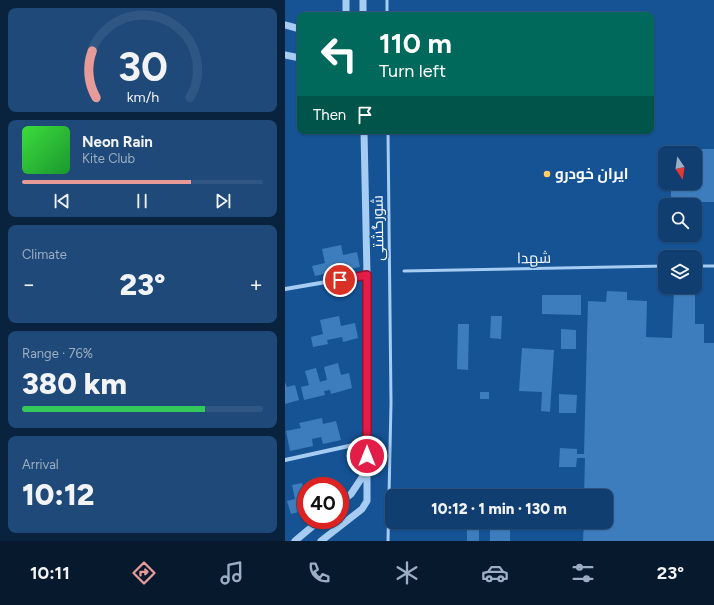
<!DOCTYPE html>
<meta charset="utf-8">
<style>
body{margin:0;font-family:Figtree,Cairo,sans-serif;background:#1e4978;color:#f1f3f6;height:100vh;display:flex;flex-direction:column;font-size:15px;white-space:nowrap}
*{box-sizing:border-box;margin:0}
p{font-size:13px;color:#9caec3}
.icon{flex:none;width:22px;height:22px;fill:none;stroke:currentColor;stroke-width:2;stroke-linecap:round;stroke-linejoin:round}
.map{position:relative;flex:1;overflow:hidden}
.drawer{display:flex;flex-direction:column;gap:8px;padding:8px;background:#09223e;width:285px}
.drawer>*{flex:none}
.top-card{position:absolute;left:12px;top:12px;width:357px;height:122px;border-radius:8px;box-shadow:0 1px 3px #0004,0 0 0 1px #305783;background:#00695c;color:#fff;overflow:hidden}
.needle{width:26px;rotate:167deg}
.fabs{position:absolute;left:373px;top:146px;display:grid;gap:8px}
.fabs a{display:grid;place-items:center;width:44px;height:44px;border-radius:8px;background:#103e70;box-shadow:0 1px 3px #0004,0 0 0 1px #305783;font-size:20px}
.speed{position:absolute;left:12px;top:477px;display:flex;gap:8px;font-size:20px;font-weight:700;text-align:center}
.speed>*{display:grid;place-content:center;width:52px;height:52px;border-radius:50%;background:#103e70;box-shadow:0 1px 3px #0004,0 0 0 1px #305783;line-height:1}
.speed .limit{border:6px solid #d22;background:#fff;color:#111}
.pin{position:absolute;display:grid;place-items:center;width:34px;height:34px;color:#fff;margin:-17px;border:2px solid #fff;border-radius:50%;box-shadow:0 1px 4px #0007}
.me{position:absolute;width:44px;margin:-22px;rotate:0deg;stroke-linejoin:round;filter:drop-shadow(0 0 3px #0008)}
.turn{display:flex;align-items:center;gap:14px;height:84px;padding:0 16px;font-size:18px}
.turn .icon{width:52px;height:52px;stroke-width:2.5}
.turn b{display:block;font-size:28px;line-height:34px}
.then{display:flex;align-items:center;height:38px;padding:0 16px;background:#0003;gap:8px;font-size:15px}
.big{font-size:30px;font-weight:800;line-height:1.1}
.drawer .tile{flex:1;display:flex;flex-direction:column;justify-content:center;gap:6px;min-width:0;padding:0 14px;border-radius:8px;background:#1e4978}
.drawer .dial{align-items:center;gap:0}
.dial svg{height:104px;overflow:visible;fill:none;stroke:#305783;stroke-width:7;stroke-linecap:round;text-anchor:middle}
.dial text{fill:#f1f3f6;stroke:none}
.song{display:flex;align-items:center;gap:12px}
.cover{width:48px;height:48px;border-radius:6px;background:linear-gradient(135deg,hsl(120 70% 55%),hsl(130 70% 35%))}
.played{height:4px;border-radius:2px;background:linear-gradient(90deg,#e69b98 70%,#305783 70%)}
.keys{display:flex;justify-content:space-around;direction:ltr}
.heat{display:flex;justify-content:space-between;align-items:center;font-size:22px;direction:ltr}
.charge{height:6px;border-radius:3px;background:linear-gradient(90deg,#34c759 76%,#305783 0)}
.trip{position:absolute;left:100px;top:489px;width:228px;height:40px;border-radius:8px;background:#103e70;box-shadow:0 1px 3px #0004,0 0 0 1px #305783;font-weight:800;line-height:40px;text-align:center}
.dock{display:flex;height:64px;justify-content:space-around;align-items:center;background:#06192d;color:#9caec3}
.dock .icon{width:28px;height:28px}
.dock .on{color:#e69b98}
.dock b{font-size:18px;color:#f1f3f6}
main{display:flex;flex:1;min-height:0}
.map>svg:first-child{display:block}
.building{fill:#3d7dbd}
.lines{fill:none;stroke-linecap:round;stroke-linejoin:round}
.service{stroke:#a6ccf2;stroke-width:3}
.minor{stroke:#a6ccf2;stroke-width:4}
.tertiary{stroke:#a6ccf2;stroke-width:7}
.route-casing{stroke:#92132f;stroke-width:10}
.route{stroke:#e11d48;stroke-width:7}
.poi-dot{fill:#ffcc67;stroke:#155395;stroke-width:1.5}
.labels{text-anchor:middle;dominant-baseline:central;stroke-width:3;stroke-linejoin:round;paint-order:stroke}
.poi-label{font-size:15px;font-weight:bold;fill:#fff;stroke:#155395;text-anchor:start}
.street-label{font-size:15px;fill:#fff;stroke:#155395}
</style>
<main>
<section class="drawer">
<div class="tile dial"><svg viewBox="0 0 100 80">
<path d="M14 69A42 42 0 1 1 86 69"/>
<path d="M14 69A42 42 0 0 1 11 33" stroke="#e69b98"/>
<text x="50" y="56" font-size="32" font-weight="700">30</text>
<text x="50" y="72" font-size="11">km/h</text>
</svg></div>
<div class="tile">
<div class="song"><i class="cover"></i><div><b>Neon Rain</b><p>Kite Club</p></div></div>
<div class="played"></div>
<div class="keys"><svg class="icon" aria-label="previous" viewBox="0 0 24 24"><path d="M18 5L8 12l10 7zM5 5v14"/></svg><svg class="icon" aria-label="pause" viewBox="0 0 24 24"><path d="M8 5v14M16 5v14"/></svg><svg class="icon" aria-label="next" viewBox="0 0 24 24"><path d="M6 5l10 7-10 7zM19 5v14"/></svg></div>
</div>
<div class="tile"><p>Climate</p>
<div class="heat"><a>−</a><b class="big">23°</b><a>+</a></div>
</div>
<div class="tile"><p>Range · 76%</p><b class="big">380 km</b><div class="charge"></div></div>
<div class="tile"><p>Arrival</p><b class="big">10:12</b></div>
</section>
<div class="map">
<svg width="429" height="541" viewBox="0 0 429 541">
<rect width="100%" height="100%" fill="#155395"/>
<!-- building -->
<path class="building" d="M 414,149 L 429,149 L 429,202 L 386,202 L 386,183 L 410,183 L 410,161 L 414,161 Z
M 56,245 L 58,255 L 72,252 L 75,267 L 60,270 L 59,265 L 44,269 L 44,273 L 30,276 L 27,266 L 40,263 L 37,249 Z
M 322,291 L 342,292 L 342,300 L 362,301 L 361,337 L 387,338 L 389,291 L 410,291 L 410,324 L 419,324 L 419,343 L 429,343 L 429,541 L 298,541 L 299,522 L 321,522 L 321,496 L 299,496 L 300,458 L 292,458 L 291,467 L 274,467 L 275,448 L 292,449 L 292,454 L 299,454 L 303,301 L 321,302 Z
M 257,295 L 296,295 L 296,315 L 257,314 Z
M 54,316 L 56,326 L 70,323 L 73,338 L 58,342 L 57,337 L 42,340 L 43,344 L 28,347 L 26,337 L 38,334 L 35,320 Z
M 206,316 L 217,316 L 216,339 L 205,338 Z
M 173,324 L 184,324 L 183,370 L 172,369 Z
M 276,329 L 291,330 L 291,349 L 276,349 Z
M 237,348 L 269,350 L 265,412 L 256,411 L 257,392 L 234,391 Z
M 53,363 L 56,375 L 64,373 L 67,388 L 46,394 L 45,390 L 39,391 L 40,395 L 19,400 L 16,387 L 24,385 L 20,371 L 31,368 L 35,382 L 42,380 L 39,367 Z
M 0,382 L 2,387 L 10,385 L 14,400 L 0,404 Z
M 195,392 L 204,392 L 204,399 L 195,399 Z
M 274,394 L 292,395 L 291,413 L 274,413 Z
M 37,418 L 38,424 L 51,421 L 56,440 L 38,444 L 36,437 L 27,439 L 28,446 L 5,451 L 1,431 L 16,428 L 14,423 Z
M 39,478 L 41,486 L 26,486 L 25,481 Z
M 17,483 L 21,497 L 21,510 L 6,514 L 2,501 L 10,499 L 7,485 Z
M 205,526 L 225,527 L 225,541 L 205,541 Z
M 182,528 L 194,529 L 194,541 L 182,541 Z"/>
<g class="lines">
<!-- service -->
<path class="service" d="M 102,0 L 102,15
M 103,131 L 106,403 L 103,541
M 410,266 L 429,266
M 119,271 L 380,266"/>
<!-- minor -->
<path class="minor" d="M 0,289 L 82,275
M 0,460 L 82,442"/>
<!-- tertiary -->
<path class="tertiary" d="M 78,0 L 78,15
M 61,15 L 61,0
M 0,25 L 15,29
M 0,55 L 15,58
M 55,503 L 66,494 L 82,470
M 10,541 L 35,520
M 36,541 L 77,509 L 82,501 L 82,275 L 79,131"/>
</g>
<g class="lines">
<!-- route casing -->
<g class="route-casing">
<path id="route" d="M 55,280 L 82,275 L 82,456"/>
</g>
<!-- route -->
<use href="#route" class="route"/>
</g>
<!-- markers -->
<circle class="poi-dot" cx="262" cy="174" r="4"/>
<g class="labels">
<!-- poi labels -->
<g class="poi-label">
<text x="270" y="174">ایران خودرو</text>
</g>
<!-- street labels -->
<g class="street-label">
<text transform="translate(93 228) rotate(-91)">شورگشتی</text>
<text transform="translate(249 258) rotate(-1)">شهدا</text>
</g>
</g>
</svg>
<div class="fabs">
<a><svg class="needle" viewBox="-14 -14 28 28"><path d="M0-13l5 13h-10z" fill="#e53935"/><path d="M0 13l5-13h-10z" fill="#9caec3"/></svg></a>
<a><svg class="icon" aria-label="search" viewBox="0 0 24 24"><circle cx="10" cy="10" r="6"/><path d="M15 15l6 6"/></svg></a>
<a><svg class="icon" aria-label="layers" viewBox="0 0 24 24"><path d="M12 4l9 5-9 5-9-5zM3 14l9 5 9-5"/></svg></a>
</div>
<div class="speed"><div class="limit">40</div></div>
<div class="pin" style="left:55px;top:280px;background:#d93025"><svg class="icon" aria-label="arrive" viewBox="0 0 24 24"><path d="M6 21V4h12l-3 4 3 4H6"/></svg></div>
<svg class="me" style="left:82px;top:456px" viewBox="-20 -20 40 40"><circle r="17" fill="#e11d48" stroke="#fff" stroke-width="3"/><path d="M0-11L8 9 0 5-8 9z" fill="#fff"/></svg>
<div class="trip">10:12 · 1 min · 130 m</div>
<div class="top-card">
<div class="turn"><svg class="icon" aria-label="left" viewBox="0 0 24 24"><path d="M17 20v-9H6M10 6l-5 5 5 5"/></svg><div><b>110 m</b>Turn left</div></div>
<div class="then">Then<svg class="icon" aria-label="arrive" viewBox="0 0 24 24"><path d="M6 21V4h12l-3 4 3 4H6"/></svg></div>
</div>
</div>
</main>
<nav class="dock">
<b>10:11</b>
<svg class="icon on" aria-label="directions" viewBox="0 0 24 24"><path d="M12 3l9 9-9 9-9-9zM9 14v-3h6M13 9l2 2-2 2"/></svg>
<svg class="icon" aria-label="music" viewBox="0 0 24 24"><path d="M9 18V5l10-2v13"/><circle cx="6" cy="18" r="3"/><circle cx="16" cy="16" r="3"/></svg>
<svg class="icon" aria-label="phone" viewBox="0 0 24 24"><path d="M5 4h4l2 5-3 2q2 4 5 5l2-3 5 2v4C11 20 4 13 5 4z"/></svg>
<svg class="icon" aria-label="climate" viewBox="0 0 24 24"><path d="M12 3v18M4 7l16 10M4 17L20 7"/></svg>
<svg class="icon" aria-label="car" viewBox="0 0 24 24"><path d="M5 17H2v-5l4-1 3-4h7l3 4 3 1v5h-3M9 17h6M6 11h13"/><circle cx="7" cy="17" r="2"/><circle cx="17" cy="17" r="2"/></svg>
<svg class="icon" aria-label="filters" viewBox="0 0 24 24"><path d="M4 7h16M4 17h16"/><circle cx="9" cy="7" r="2"/><circle cx="15" cy="17" r="2"/></svg>
<b>23°</b>
</nav>
